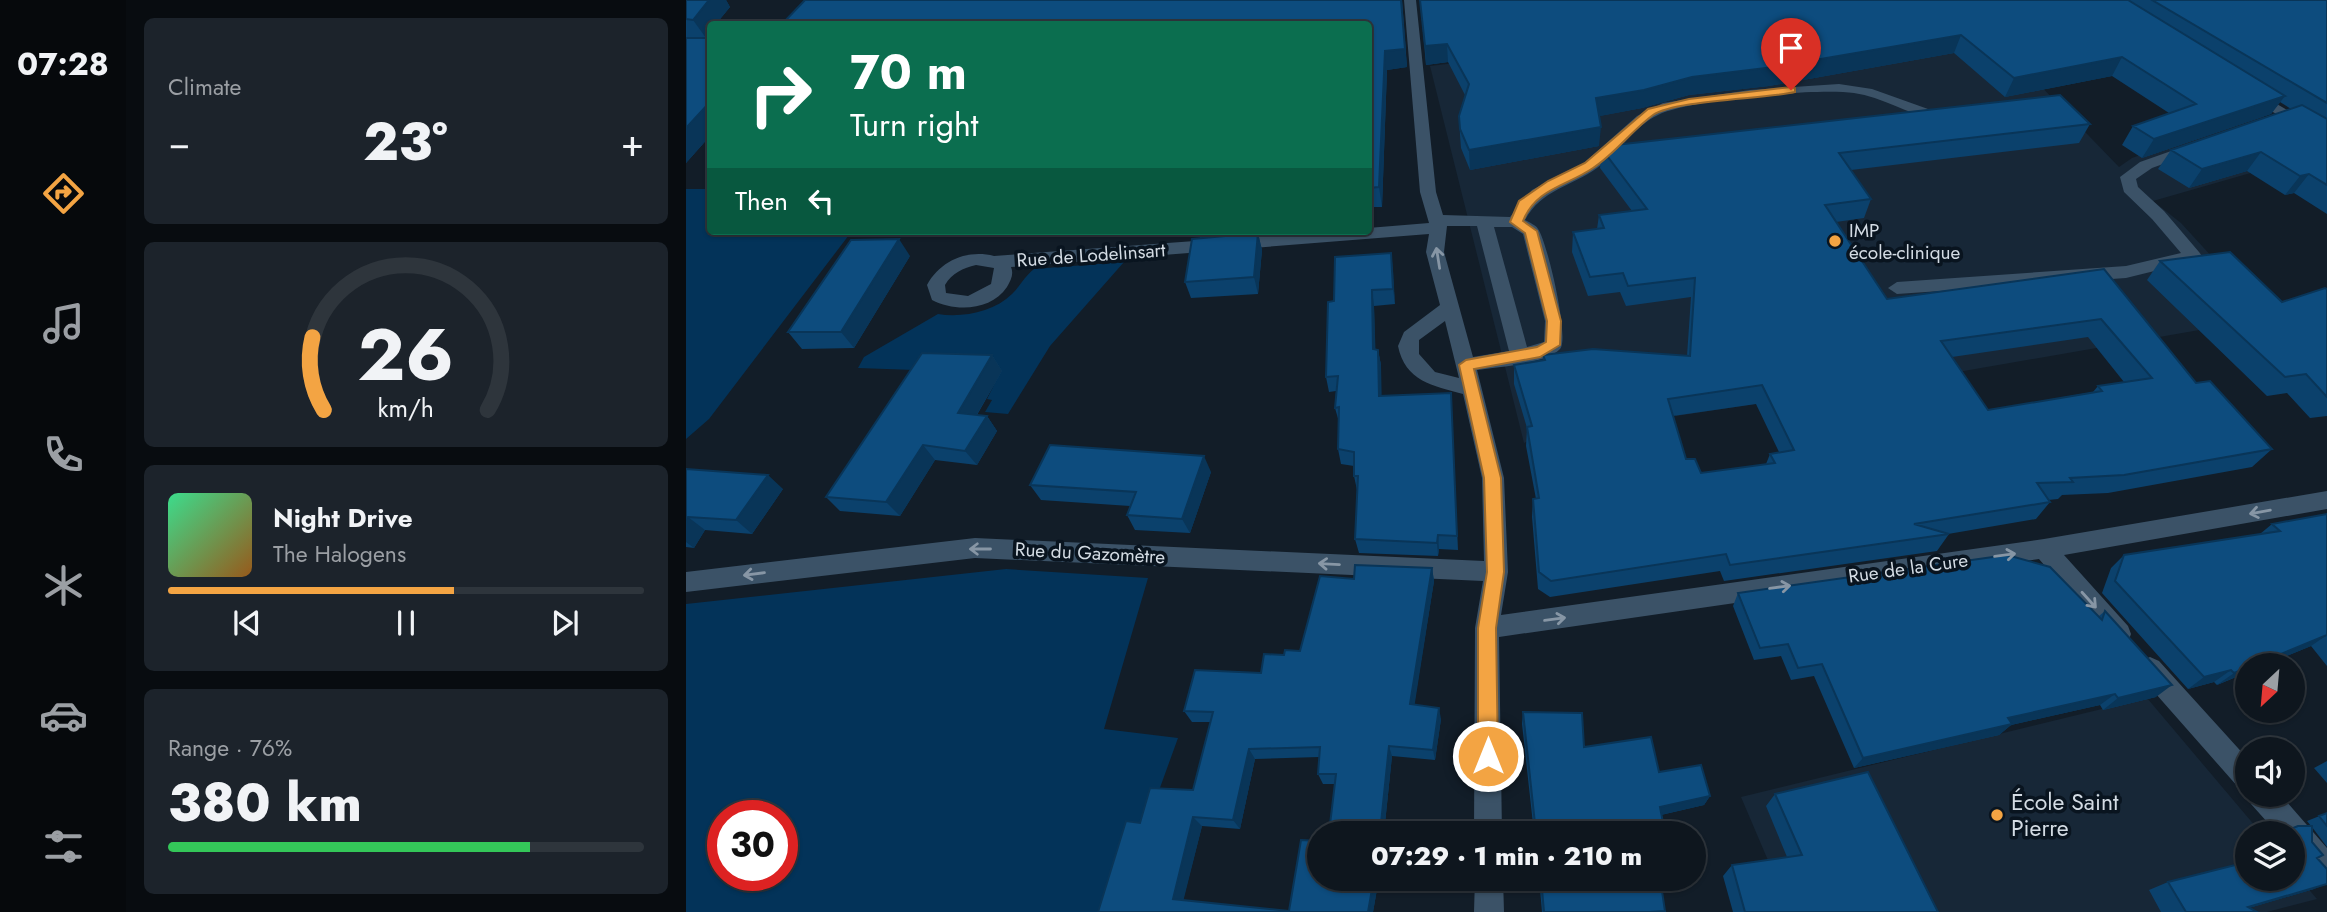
<!DOCTYPE html>
<meta charset="utf-8">
<style>
body{margin:0;font-family:Jost,sans-serif;background:#1c232b;color:#f1f3f6;height:100vh;display:flex;flex-direction:column;font-size:26px;white-space:nowrap}
*{box-sizing:border-box;margin:0}
p{font-size:23px;color:#9b9fa4}
.icon{flex:none;width:38px;height:38px;fill:none;stroke:currentColor;stroke-width:2;stroke-linecap:round;stroke-linejoin:round}
.map{position:relative;flex:1;overflow:hidden}
.drawer{display:flex;flex-direction:column;gap:18px;padding:18px;background:#080c10;width:560px}
.drawer>*{flex:none}
.top-card{position:absolute;left:21px;top:21px;width:665px;height:214px;border-radius:7px;box-shadow:0 2px 5px #0004,0 0 0 2px #2e353c;background:#0b6e4f;color:#fff;overflow:hidden}
.needle{width:46px;rotate:206deg}
.fabs{position:absolute;left:1549px;top:653px;display:grid;gap:14px}
.fabs a{display:grid;place-items:center;width:70px;height:70px;border-radius:50%;background:#0e161e;box-shadow:0 2px 5px #0004,0 0 0 2px #2e353c;font-size:35px}
.speed{position:absolute;left:21px;top:800px;display:flex;gap:14px;font-size:35px;font-weight:700;text-align:center}
.speed>*{display:grid;place-content:center;width:91px;height:91px;border-radius:50%;background:#0e161e;box-shadow:0 2px 5px #0004,0 0 0 2px #2e353c;line-height:1}
.speed .limit{border:10px solid #d22;background:#fff;color:#111}
.pin{position:absolute;display:grid;place-items:center;width:60px;height:60px;color:#fff;margin:-72px -30px;border-radius:50% 50% 50% 0;rotate:-45deg;box-shadow:0 0 7px #0007}
.pin .icon{rotate:45deg}
.me{position:absolute;width:77px;margin:-38px;rotate:0deg;stroke-linejoin:round;filter:drop-shadow(0 0 5px #0008)}
.turn{display:flex;align-items:center;gap:24px;height:147px;padding:0 28px;font-size:32px}
.turn .icon{width:91px;height:91px;stroke-width:2.5}
.turn b{display:block;font-size:49px;line-height:60px}
.then{display:flex;align-items:center;height:66px;padding:0 28px;background:#0003;gap:14px;font-size:26px}
.big{font-size:52px;font-weight:800;line-height:1.1}
.drawer .card{flex:1;display:flex;flex-direction:column;justify-content:center;gap:10px;min-width:0;padding:0 24px;border-radius:10px;background:#1c232b}
.drawer .dial{align-items:center;gap:0}
.dial svg{height:182px;overflow:visible;fill:none;stroke:#2e353c;stroke-width:7;stroke-linecap:round;text-anchor:middle}
.dial text{fill:#f1f3f6;stroke:none}
.song{display:flex;align-items:center;gap:21px}
.cover{width:84px;height:84px;border-radius:10px;background:linear-gradient(135deg,hsl(150 70% 55%),hsl(30 70% 35%))}
.played{height:7px;border-radius:4px;background:linear-gradient(90deg,#f3a443 60%,#2e353c 60%)}
.keys{display:flex;justify-content:space-around;direction:ltr}
.heat{display:flex;justify-content:space-between;align-items:center;font-size:38px;direction:ltr}
.charge{height:10px;border-radius:5px;background:linear-gradient(90deg,#34c759 76%,#2e353c 0)}
.trip{position:absolute;left:621px;top:821px;width:399px;height:70px;border-radius:35px;background:#0e161e;box-shadow:0 2px 5px #0004,0 0 0 2px #2e353c;font-weight:800;line-height:70px;text-align:center}
main{display:flex;flex:1;min-height:0}
.tabs{display:flex;flex-direction:column;width:126px;justify-content:space-around;align-items:center;background:#06090c;color:#9b9fa4}
.tabs .icon{width:49px;height:49px}
.tabs .current{color:#f3a443}
.tabs b{font-size:32px;color:#f1f3f6}
.map>svg:first-child{display:block}
.built{fill:#172737}
.green{fill:#033359;fill-rule:evenodd}
.lines{fill:none;stroke-linecap:round;stroke-linejoin:round}
.minor{fill:#3b5267;fill-rule:evenodd}
.wall{fill:#0b416c;fill-rule:evenodd}
.shaded-wall{fill:#093558}
.building{fill:#0d4c7e;stroke:#093558;stroke-width:2;fill-rule:evenodd}
.oneway{stroke:#8796a5}
.route{fill:#f3a443;stroke:#9e6b2c;stroke-width:2}
.poi-dot{fill:#f3a443;stroke:#09141f;stroke-width:2.5}
.labels{text-anchor:middle;dominant-baseline:central;stroke-width:7;stroke-linejoin:round;paint-order:stroke}
.poi-label{font-size:19px;fill:#d3dbe3;stroke:#09141f;text-anchor:start}
.street-label{font-size:19px;fill:#d3dbe3;stroke:#09141f}
.near-poi-label{font-size:23px;fill:#d3dbe3;stroke:#09141f;text-anchor:start}
</style>
<main>
<nav class="tabs">
<b>07:28</b>
<svg class="icon current" aria-label="directions" viewBox="0 0 24 24"><path d="M12 3l9 9-9 9-9-9zM9 14v-3h6M13 9l2 2-2 2"/></svg>
<svg class="icon" aria-label="music" viewBox="0 0 24 24"><path d="M9 18V5l10-2v13"/><circle cx="6" cy="18" r="3"/><circle cx="16" cy="16" r="3"/></svg>
<svg class="icon" aria-label="phone" viewBox="0 0 24 24"><path d="M5 4h4l2 5-3 2q2 4 5 5l2-3 5 2v4C11 20 4 13 5 4z"/></svg>
<svg class="icon" aria-label="climate" viewBox="0 0 24 24"><path d="M12 3v18M4 7l16 10M4 17L20 7"/></svg>
<svg class="icon" aria-label="car" viewBox="0 0 24 24"><path d="M5 17H2v-5l4-1 3-4h7l3 4 3 1v5h-3M9 17h6M6 11h13"/><circle cx="7" cy="17" r="2"/><circle cx="17" cy="17" r="2"/></svg>
<svg class="icon" aria-label="filters" viewBox="0 0 24 24"><path d="M4 7h16M4 17h16"/><circle cx="9" cy="7" r="2"/><circle cx="15" cy="17" r="2"/></svg>
</nav>
<section class="drawer">
<div class="card"><p>Climate</p>
<div class="heat"><a>−</a><b class="big">23°</b><a>+</a></div>
</div>
<div class="card dial"><svg viewBox="0 0 100 80">
<path d="M14 69A42 42 0 1 1 86 69"/>
<path d="M14 69A42 42 0 0 1 9 37" stroke="#f3a443"/>
<text x="50" y="56" font-size="32" font-weight="700">26</text>
<text x="50" y="72" font-size="11">km/h</text>
</svg></div>
<div class="card">
<div class="song"><i class="cover"></i><div><b>Night Drive</b><p>The Halogens</p></div></div>
<div class="played"></div>
<div class="keys"><svg class="icon" aria-label="previous" viewBox="0 0 24 24"><path d="M18 5L8 12l10 7zM5 5v14"/></svg><svg class="icon" aria-label="pause" viewBox="0 0 24 24"><path d="M8 5v14M16 5v14"/></svg><svg class="icon" aria-label="next" viewBox="0 0 24 24"><path d="M6 5l10 7-10 7zM19 5v14"/></svg></div>
</div>
<div class="card"><p>Range · 76%</p><b class="big">380 km</b><div class="charge"></div></div>
</section>
<div class="map">
<svg width="1641" height="912" viewBox="0 0 1641 912">
<rect width="100%" height="100%" fill="#121d28"/>
<!-- built -->
<path class="built" d="M 1290,19 L 1433,167 L 1446,158 L 1572,113 L 1634,153 L 1467,201 L 1495,223 L 1582,318 L 1209,383 L 990,416 L 985,409 L 873,425 L 838,443 L 744,66 L 870,51 Z
M 1461,698 L 1575,833 L 1561,833 L 1561,878 L 1606,878 L 1607,871 L 1631,899 L 1581,912 L 1104,912 L 1055,797 Z"/>
<!-- green -->
<path class="green" d="M 0,189 L 24,189 L 24,231 L 166,231 L 23,419 L 0,439 Z
M 438,262 L 364,346 L 322,414 L 299,412 L 306,400 L 301,399 L 314,373 L 172,368 L 178,357 L 252,314 C 276,318 308,312 326,294 C 334,286 339,276 348,269 Z
M 320,569 L 462,578 L 418,729 L 492,738 L 429,912 L 0,912 L 0,604 ZM 37,816 L 96,816 L 96,875 L 37,875 Z"/>
<g class="lines">
<!-- minor -->
<path class="minor" d="M 718,0 L 730,0 L 750,192 L 757,215 L 824,217 L 846,190 L 898,163 L 951,116 L 977,103 L 1064,90 L 1153,84 L 1186,89 L 1242,109 L 1265,113 L 1267,116 L 1260,120 L 1250,120 C 1222,114 1196,97 1168,93 C 1130,88 1005,99 972,115 C 948,126 933,153 911,168 C 886,186 855,190 839,220 C 844,223 850,225 852,229 C 861,241 884,339 874,349 C 860,364 811,367 791,370 L 818,478 L 822,572 L 815,615 L 1358,539 L 1641,491 L 1641,509 L 1378,555 L 1442,626 L 1445,634 L 1442,642 L 1433,645 L 1424,642 L 1353,559 L 813,637 L 816,833 L 788,833 L 789,628 L 797,581 L 289,558 L 0,592 L 0,572 L 289,538 L 798,561 L 796,478 L 777,394 C 747,386 719,381 712,346 L 718,332 L 754,305 L 740,252 L 743,234 L 325,267 C 328,274 325,280 321,287 C 305,311 269,312 246,300 L 241,285 C 254,261 281,249 308,256 L 643,231 L 682,231 L 682,228 L 743,223 L 734,192 ZM 761,226 L 791,226 L 823,351 L 787,357 L 758,252 ZM 808,227 L 826,227 L 837,234 L 859,321 L 858,342 L 841,347 ZM 290,265 L 308,268 L 305,284 L 282,296 L 260,293 L 259,285 C 266,273 277,268 290,265 ZM 759,321 L 773,378 L 749,372 L 733,354 L 733,340 Z
M 1565,89 L 1641,133 L 1641,144 L 1560,96 L 1558,93 L 1560,90 Z
M 1505,144 L 1513,149 L 1510,152 L 1466,168 L 1450,179 L 1452,187 L 1478,211 L 1513,252 L 1516,256 L 1513,260 L 1440,278 L 1211,294 L 1202,288 L 1211,282 L 1440,266 L 1495,253 L 1466,219 L 1438,192 L 1434,177 L 1454,162 Z
M 1464,657 L 1473,661 L 1561,758 L 1561,791 L 1552,787 L 1455,677 L 1452,669 L 1455,661 Z
M 1562,794 L 1594,794 L 1641,848 L 1641,883 L 1631,879 L 1606,851 L 1606,833 L 1591,833 L 1565,804 Z
M 789,878 L 817,878 L 818,912 L 788,912 Z"/>
</g>
<!-- wall -->
<path class="wall" d="M 0,0 L 40,0 L 44,7 L 30,24 L 24,24 L 24,32 L 20,38 L 24,136 L 0,163 Z
M 716,0 L 721,67 L 701,70 L 696,207 L 682,207 L 682,24 Z
M 733,0 L 1641,0 L 1641,214 L 1608,193 L 1599,195 L 1561,171 L 1503,188 L 1472,169 L 1485,150 L 1605,109 L 1594,102 L 1585,114 L 1456,158 L 1436,145 L 1447,126 L 1483,113 L 1426,76 L 1319,97 L 1268,53 L 1083,86 L 1003,95 L 956,108 L 913,116 L 913,146 L 784,170 L 775,148 L 774,135 L 773,116 L 779,95 L 762,62 L 740,65 L 734,0 Z
M 1404,124 L 1393,143 L 1165,170 L 1185,199 L 1178,218 L 1150,222 L 1201,299 L 1418,269 L 1510,383 L 1586,449 L 1566,467 L 1422,493 L 1376,495 L 1372,499 L 1362,500 L 1364,502 L 1350,519 L 1262,534 L 1263,534 L 1251,551 L 1038,581 L 1034,571 L 864,597 L 852,589 L 846,517 L 847,499 L 850,499 L 840,446 L 841,428 L 828,384 L 828,365 L 857,361 L 857,355 L 1001,356 L 1005,297 L 940,306 L 934,292 L 902,296 L 886,252 L 887,232 L 911,229 L 913,215 L 946,211 L 914,168 L 916,149 ZM 1402,337 L 1438,382 L 1412,386 L 1407,392 L 1302,410 L 1266,357 ZM 1070,404 L 1093,452 L 1084,454 L 1080,464 L 1015,473 L 1000,459 L 987,416 Z
M 257,231 L 311,231 L 259,234 Z
M 512,231 L 578,231 L 578,233 L 572,234 L 576,250 L 572,294 L 505,298 L 499,282 L 514,238 Z
M 705,253 L 709,304 L 688,306 L 689,349 L 692,350 L 695,365 L 695,396 L 765,393 L 772,550 L 753,549 L 752,556 L 673,553 L 669,539 L 671,490 L 668,476 L 668,466 L 655,464 L 652,449 L 653,422 L 649,408 L 650,391 L 643,392 L 640,377 L 648,301 Z
M 224,256 L 168,348 L 116,349 L 102,332 Z
M 1474,261 L 1596,302 L 1641,289 L 1641,416 L 1624,418 L 1601,393 L 1581,396 L 1461,280 Z
M 306,355 L 316,371 L 291,415 L 301,416 L 311,431 L 291,465 L 249,460 L 214,516 L 154,511 L 140,497 Z
M 0,469 L 97,489 L 66,534 L 19,530 L 8,548 L 0,547 Z
M 525,472 L 504,533 L 449,530 L 441,515 L 444,506 L 355,500 L 344,485 Z
M 1641,514 L 1641,666 L 1625,646 L 1531,685 L 1528,682 L 1502,689 L 1416,593 L 1425,568 L 1438,555 L 1574,534 L 1586,524 Z
M 746,568 L 748,581 L 728,705 L 755,719 L 749,760 L 706,756 L 698,833 L 643,833 L 649,784 L 637,784 L 632,774 L 633,757 L 569,759 L 554,829 L 516,826 L 497,900 L 603,911 L 693,878 L 687,912 L 412,912 L 454,823 L 507,790 L 525,722 L 506,722 L 498,711 L 575,673 L 598,655 L 614,651 L 668,579 Z
M 1052,593 L 1413,616 L 1419,611 L 1470,697 L 1417,710 L 1414,705 L 1325,725 L 1313,735 L 1168,768 L 1128,676 L 1105,680 L 1095,656 L 1068,660 L 1047,606 Z
M 837,712 L 898,747 L 973,772 L 1024,796 L 1018,805 L 975,815 L 979,833 L 848,833 L 836,724 Z
M 1641,761 L 1641,783 L 1628,768 Z
M 1089,794 L 1252,912 L 1047,912 L 1037,876 L 1046,865 L 1101,857 L 1080,806 Z
M 1641,813 L 1641,847 L 1626,827 L 1626,842 L 1631,858 L 1628,889 L 1563,908 L 1571,912 L 1475,912 L 1463,890 L 1482,882 L 1606,878 L 1625,826 L 1621,821 Z
M 853,878 L 987,878 L 984,883 L 975,884 L 979,911 L 978,912 L 856,912 Z"/>
<!-- shaded-wall -->
<path class="shaded-wall" d="M 23,0 L 40,0 L 44,7 L 30,24 L 24,24 L 24,32 L 20,38 L 7,20 Z
M 715,0 L 721,67 L 701,70 L 696,207 L 693,187 L 699,51 Z
M 1275,35 L 1268,53 L 1083,86 L 1003,95 L 956,108 L 909,117 L 910,98 L 1006,77 Z
M 761,44 L 762,62 L 740,65 L 739,46 Z
M 1436,57 L 1426,76 L 1319,97 L 1328,78 Z
M 1599,96 L 1585,114 L 1456,158 L 1468,139 Z
M 24,102 L 24,136 L 0,163 L 0,128 Z
M 915,127 L 913,146 L 784,170 L 783,150 Z
M 1575,152 L 1561,171 L 1503,188 L 1516,169 Z
M 1623,174 L 1608,193 L 1599,195 L 1614,176 Z
M 572,233 L 576,250 L 572,294 L 568,277 Z
M 213,239 L 224,256 L 168,348 L 155,332 Z
M 705,253 L 707,269 L 709,304 L 707,289 Z
M 686,290 L 688,306 L 690,365 L 687,349 Z
M 692,350 L 695,365 L 696,411 L 693,396 Z
M 306,355 L 316,371 L 283,428 L 272,413 Z
M 301,416 L 311,431 L 291,465 L 279,451 Z
M 237,445 L 249,460 L 214,516 L 200,502 Z
M 518,456 L 525,472 L 504,533 L 496,519 Z
M 82,475 L 97,489 L 66,534 L 50,520 Z
M 2,517 L 19,530 L 8,548 L 0,542 L 0,519 Z
M 752,535 L 753,549 L 752,556 L 751,543 Z
M 746,568 L 748,581 L 727,715 L 724,704 Z
M 1641,635 L 1625,646 L 1579,665 L 1568,665 Z
M 1561,668 L 1561,672 L 1531,685 L 1548,673 Z
M 1545,670 L 1528,682 L 1502,689 L 1518,677 Z
M 1486,685 L 1470,697 L 1417,710 L 1432,698 Z
M 1429,694 L 1414,705 L 1325,725 L 1313,735 L 1168,768 L 1177,758 L 1322,718 Z
M 753,708 L 755,719 L 749,760 L 747,750 Z
M 703,746 L 706,756 L 698,833 L 694,833 Z
M 563,749 L 569,759 L 554,829 L 547,820 Z
M 1024,796 L 1018,805 L 970,816 L 974,807 Z
M 507,817 L 516,826 L 496,906 L 487,899 Z
M 688,878 L 693,878 L 687,912 L 682,912 Z
M 1641,884 L 1628,889 L 1549,912 L 1562,907 Z"/>
<!-- building -->
<path class="building" d="M 0,0 L 23,0 L 7,20 L 0,19 Z
M 119,0 L 715,0 L 719,49 L 699,51 L 693,187 L 682,188 L 682,24 L 96,24 Z
M 734,0 L 1442,0 L 1599,96 L 1468,139 L 1447,126 L 1510,104 L 1436,57 L 1328,78 L 1275,35 L 1088,67 L 1006,77 L 958,90 L 910,98 L 915,127 L 783,150 L 774,129 L 773,116 L 783,84 L 761,44 L 739,46 Z
M 1466,0 L 1641,0 L 1641,103 Z
M 0,38 L 24,38 L 24,102 L 0,128 Z
M 1374,95 L 1404,124 L 1153,153 L 1185,199 L 1139,205 L 1201,299 L 1418,269 L 1510,383 L 1524,381 L 1586,449 L 1438,475 L 1384,478 L 1387,482 L 1351,483 L 1364,502 L 1228,524 L 1263,534 L 1044,565 L 1040,554 L 865,581 L 853,572 L 847,499 L 853,498 L 841,427 L 846,426 L 828,365 L 859,360 L 857,355 L 907,349 L 1004,356 L 1009,278 L 942,286 L 937,273 L 904,277 L 887,232 L 918,228 L 913,215 L 961,209 L 916,149 L 920,146 ZM 1415,319 L 1466,378 L 1412,386 L 1416,391 L 1302,410 L 1255,341 ZM 1076,385 L 1108,450 L 1084,454 L 1089,463 L 1015,473 L 1009,459 L 1000,459 L 982,399 Z
M 1616,105 L 1641,119 L 1641,185 L 1623,174 L 1614,176 L 1575,152 L 1516,169 L 1485,150 Z
M 572,233 L 568,277 L 499,282 L 506,239 Z
M 213,239 L 155,332 L 102,332 L 165,240 Z
M 1544,252 L 1596,302 L 1639,288 L 1641,289 L 1641,397 L 1620,374 L 1599,377 L 1474,261 Z
M 705,253 L 707,289 L 686,290 L 687,349 L 692,350 L 693,396 L 765,393 L 771,536 L 752,535 L 751,543 L 669,539 L 672,476 L 668,476 L 668,452 L 652,449 L 653,407 L 649,408 L 652,376 L 640,377 L 642,302 L 648,301 L 649,257 Z
M 236,353 L 306,355 L 272,413 L 301,416 L 279,451 L 237,445 L 200,502 L 140,497 Z
M 364,445 L 518,456 L 496,519 L 441,515 L 450,492 L 344,485 Z
M 0,469 L 82,475 L 50,520 L 2,517 L 0,519 Z
M 1641,514 L 1641,635 L 1568,665 L 1561,665 L 1561,668 L 1548,673 L 1545,670 L 1518,677 L 1429,581 L 1438,555 L 1594,531 L 1586,524 Z
M 1321,555 L 1364,567 L 1416,620 L 1419,611 L 1486,685 L 1432,698 L 1429,694 L 1322,718 L 1326,724 L 1177,758 L 1136,664 L 1112,668 L 1102,644 L 1074,648 L 1052,593 Z
M 669,565 L 746,568 L 724,704 L 753,708 L 747,750 L 703,746 L 694,833 L 643,833 L 650,774 L 632,774 L 634,747 L 563,749 L 547,820 L 507,817 L 487,899 L 603,911 L 615,840 L 634,841 L 634,878 L 688,878 L 682,912 L 412,912 L 440,821 L 454,823 L 464,788 L 507,790 L 527,712 L 498,711 L 509,670 L 575,673 L 578,654 L 598,655 L 599,650 L 614,651 L 634,576 L 668,579 Z
M 837,712 L 896,713 L 898,747 L 965,737 L 973,772 L 1015,765 L 1024,796 L 974,807 L 979,833 L 850,833 Z
M 1182,772 L 1252,912 L 1059,912 L 1046,865 L 1116,855 L 1089,794 Z
M 1641,813 L 1641,826 L 1633,816 Z
M 1612,826 L 1626,826 L 1626,842 L 1637,855 L 1631,858 L 1641,869 L 1641,884 L 1562,907 L 1571,912 L 1500,912 L 1482,882 L 1561,862 L 1561,878 L 1606,878 L 1606,833 L 1595,833 Z
M 855,878 L 974,878 L 979,911 L 964,912 L 858,912 Z"/>
<!-- one-way arrows -->
<defs><path id="oneway-shaft" d="M-6 0H5M1.5-3L5.5 0L1.5 3" fill="none" stroke-width="1.6" stroke-linecap="round" stroke-linejoin="round" transform="scale(1.75)"/></defs>
<g class="oneway">
<use href="#oneway-shaft" transform="translate(752 258) rotate(-99)"/>
<use href="#oneway-shaft" transform="translate(1574 512) rotate(170)"/>
<use href="#oneway-shaft" transform="translate(294 549) rotate(180)"/>
<use href="#oneway-shaft" transform="translate(1319 555) rotate(-8)"/>
<use href="#oneway-shaft" transform="translate(643 564) rotate(-177)"/>
<use href="#oneway-shaft" transform="translate(68 574) rotate(173)"/>
<use href="#oneway-shaft" transform="translate(1094 587) rotate(-8)"/>
<use href="#oneway-shaft" transform="translate(1403 600) rotate(48)"/>
<use href="#oneway-shaft" transform="translate(869 619) rotate(-8)"/>
</g>
<!-- route -->
<path class="route" d="M 1105,87 L 1109,88 L 1109,92 C 1078,99 989,100 967,115 C 946,130 929,154 907,168 C 881,186 850,188 837,221 L 851,231 L 875,321 L 874,345 L 854,357 L 788,369 L 815,478 L 818,572 L 810,628 L 812,756 L 809,763 L 802,766 L 795,763 L 792,756 L 792,628 L 801,572 L 798,478 L 773,365 L 780,360 L 851,347 L 860,342 L 861,321 L 839,233 L 824,222 L 833,201 L 862,181 L 899,163 L 962,109 L 1003,99 Z"/>
<!-- markers -->
<g class="poi-dot">
<circle cx="1149" cy="241" r="7"/>
<circle cx="1311" cy="815" r="7"/>
</g>
<g class="labels">
<!-- poi labels -->
<g class="poi-label">
<text x="1163" y="230">IMP<tspan x="1163" dy="22">école-clinique</tspan></text>
</g>
<!-- street labels -->
<g class="street-label">
<text transform="translate(405 255) rotate(-4)">Rue de Lodelinsart</text>
<text transform="translate(404 553) rotate(3)">Rue du Gazomètre</text>
<text transform="translate(1222 568) rotate(-8)">Rue de la Cure</text>
</g>
<!-- near-poi labels -->
<g class="near-poi-label">
<text x="1325" y="802">École Saint<tspan x="1325" dy="26">Pierre</tspan></text>
</g>
</g>
</svg>
<div class="fabs">
<a><svg class="needle" viewBox="-14 -14 28 28"><path d="M0-13l5 13h-10z" fill="#e53935"/><path d="M0 13l5-13h-10z" fill="#9b9fa4"/></svg></a>
<a><svg class="icon" aria-label="sound" viewBox="0 0 24 24"><path d="M4 9h4l5-4v14l-5-4H4zM17 9q2 3 0 6"/></svg></a>
<a><svg class="icon" aria-label="layers" viewBox="0 0 24 24"><path d="M12 4l9 5-9 5-9-5zM3 14l9 5 9-5"/></svg></a>
</div>
<div class="speed"><div class="limit">30</div></div>
<div class="pin" style="left:1105px;top:90px;background:#d93025"><svg class="icon" aria-label="arrive" viewBox="0 0 24 24"><path d="M6 21V4h12l-3 4 3 4H6"/></svg></div>
<svg class="me" style="left:802px;top:756px" viewBox="-20 -20 40 40"><circle r="17" fill="#f3a443" stroke="#fff" stroke-width="3"/><path d="M0-11L8 9 0 5-8 9z" fill="#fff"/></svg>
<div class="trip">07:29 · 1 min · 210 m</div>
<div class="top-card">
<div class="turn"><svg class="icon" aria-label="right" viewBox="0 0 24 24"><path d="M7 20v-9h11M14 6l5 5-5 5"/></svg><div><b>70 m</b>Turn right</div></div>
<div class="then">Then<svg class="icon" aria-label="left" viewBox="0 0 24 24"><path d="M17 20v-9H6M10 6l-5 5 5 5"/></svg></div>
</div>
</div>
</main>
